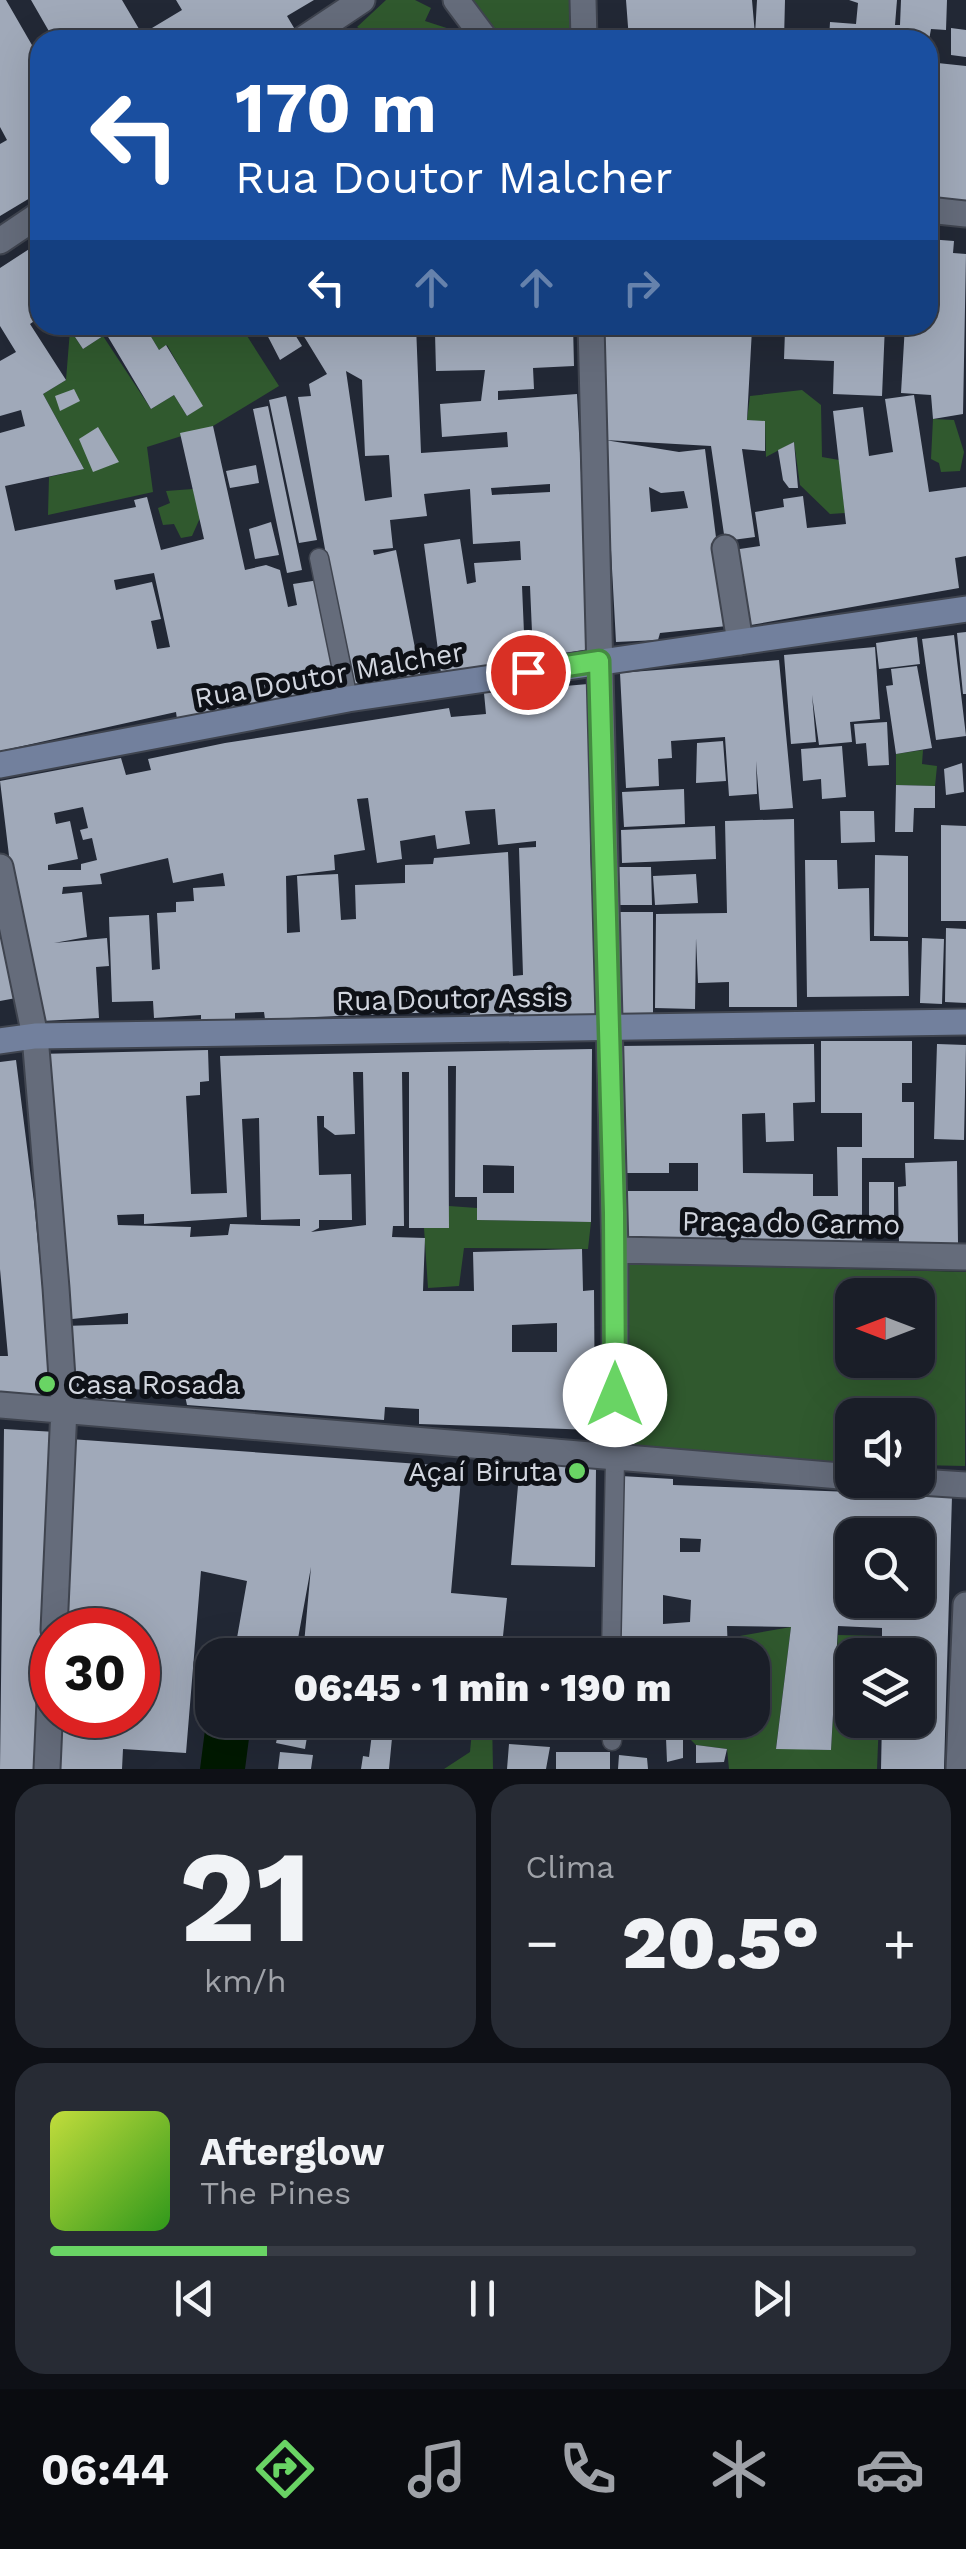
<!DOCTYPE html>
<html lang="pt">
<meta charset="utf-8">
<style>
body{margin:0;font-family:"Work Sans",sans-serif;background:#272b34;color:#f1f3f6;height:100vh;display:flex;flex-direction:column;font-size:38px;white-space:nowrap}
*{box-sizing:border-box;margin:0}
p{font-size:32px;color:#9fa2a8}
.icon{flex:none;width:55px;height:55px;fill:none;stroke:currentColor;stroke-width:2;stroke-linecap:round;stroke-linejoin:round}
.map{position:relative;height:1769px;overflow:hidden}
.panel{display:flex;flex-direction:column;gap:15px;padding:15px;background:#0e1016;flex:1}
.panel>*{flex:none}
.banner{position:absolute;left:30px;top:30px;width:908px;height:305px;border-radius:30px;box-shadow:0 10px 40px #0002,0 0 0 2px #383c45;background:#1a4fa0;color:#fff;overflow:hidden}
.needle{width:65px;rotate:270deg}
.tools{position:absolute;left:835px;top:1278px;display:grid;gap:20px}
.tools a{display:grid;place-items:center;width:100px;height:100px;border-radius:20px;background:#1a1e28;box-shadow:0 10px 40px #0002,0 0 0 2px #383c45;font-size:50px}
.speed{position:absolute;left:30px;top:1608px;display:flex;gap:20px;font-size:50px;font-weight:700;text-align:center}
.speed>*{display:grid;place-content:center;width:130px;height:130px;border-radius:50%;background:#1a1e28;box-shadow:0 10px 40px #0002,0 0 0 2px #383c45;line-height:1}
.speed .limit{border:15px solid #d22;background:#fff;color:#111}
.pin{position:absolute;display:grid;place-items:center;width:85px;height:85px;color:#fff;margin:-42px;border:5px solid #fff;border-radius:50%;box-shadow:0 2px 10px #0007}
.me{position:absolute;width:110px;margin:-55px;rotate:0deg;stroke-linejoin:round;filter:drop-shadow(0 0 8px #0008)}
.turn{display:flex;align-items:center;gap:35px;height:210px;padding:0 40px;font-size:45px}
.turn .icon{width:130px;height:130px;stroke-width:2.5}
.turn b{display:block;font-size:70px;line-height:85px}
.lanes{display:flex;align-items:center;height:95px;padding:0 40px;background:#0003;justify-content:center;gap:50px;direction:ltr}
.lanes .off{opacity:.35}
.big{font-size:75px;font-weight:800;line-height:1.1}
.panel .widget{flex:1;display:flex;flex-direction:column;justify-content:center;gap:15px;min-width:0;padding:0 35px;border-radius:30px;background:#272b34}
.panel .dial{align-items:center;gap:0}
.dial b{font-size:130px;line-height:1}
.song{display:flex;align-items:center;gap:30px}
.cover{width:120px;height:120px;border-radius:15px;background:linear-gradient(135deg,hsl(70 70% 55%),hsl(110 70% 35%))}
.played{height:10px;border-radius:5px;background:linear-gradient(90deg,#69d464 25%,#383c45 25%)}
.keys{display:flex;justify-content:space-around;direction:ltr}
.heat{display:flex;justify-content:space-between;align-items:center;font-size:55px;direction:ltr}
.panel .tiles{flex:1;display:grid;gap:15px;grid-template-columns:1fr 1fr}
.widget:last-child{grid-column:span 2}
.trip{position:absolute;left:195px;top:1638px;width:575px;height:100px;border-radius:30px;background:#1a1e28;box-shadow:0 10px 40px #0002,0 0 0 2px #383c45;font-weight:800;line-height:100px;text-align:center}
.tab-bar{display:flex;height:160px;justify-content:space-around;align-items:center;background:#0a0c10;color:#9fa2a8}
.tab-bar .icon{width:70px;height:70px}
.tab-bar .active{color:#69d464}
.tab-bar b{font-size:45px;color:#f1f3f6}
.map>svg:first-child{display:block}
.green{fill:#30592e;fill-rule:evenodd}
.water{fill:#001900}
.building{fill:#a0a9b9;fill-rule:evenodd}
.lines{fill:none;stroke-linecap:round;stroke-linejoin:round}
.lane-casing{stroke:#3f444f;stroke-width:21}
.street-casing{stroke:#3f444f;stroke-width:29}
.secondary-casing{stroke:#3f444f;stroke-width:29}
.lane{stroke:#656c7b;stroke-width:18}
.street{stroke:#656c7b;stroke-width:25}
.secondary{stroke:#72809d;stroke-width:25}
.route-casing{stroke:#448a41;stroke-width:25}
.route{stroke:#69d464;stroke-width:18}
.poi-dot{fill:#69d464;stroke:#0e1117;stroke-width:4}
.labels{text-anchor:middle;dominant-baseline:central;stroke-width:10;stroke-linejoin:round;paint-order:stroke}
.street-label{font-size:28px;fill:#d2d6df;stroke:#0e1117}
.poi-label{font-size:28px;fill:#d2d6df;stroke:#0e1117;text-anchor:start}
</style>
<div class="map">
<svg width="966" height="1769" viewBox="0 0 966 1769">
<rect width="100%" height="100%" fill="#222835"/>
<!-- green -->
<path class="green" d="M 386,0 L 415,0 L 431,8 L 425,21 L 462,33 L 464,40 L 379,40 L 357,27 Z
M 466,0 L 583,0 L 584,40 L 485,40 Z
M 144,325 L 240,325 L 279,386 L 213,426 L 147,447 L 153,492 L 48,515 L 49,477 L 84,469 L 43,394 L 66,380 L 70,330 L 83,349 L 103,336 L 151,409 L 174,395 L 187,416 L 202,406 L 167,345 L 159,350 Z
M 802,390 L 821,405 L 822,457 L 839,460 L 845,513 L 830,514 L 800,485 L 794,442 L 766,457 L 765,422 L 747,420 L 750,396 Z
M 933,419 L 954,420 L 964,452 L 960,471 L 941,472 L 939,463 L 931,459 Z
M 193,489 L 200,518 L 192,536 L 181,538 L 174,524 L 163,525 L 158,508 L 170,503 L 166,491 Z
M 923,750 L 922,764 L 937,766 L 935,786 L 896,785 L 896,754 Z
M 449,1206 L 477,1208 L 477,1220 L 591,1222 L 588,1249 L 464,1248 L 459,1286 L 428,1288 L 424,1228 L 448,1228 Z
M 623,1263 L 966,1272 L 965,1466 L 918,1465 L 918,1415 L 852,1415 L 852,1463 L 618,1457 ZM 852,1295 L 918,1295 L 918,1360 L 852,1360 Z
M 791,1627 L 776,1748 L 831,1750 L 838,1635 L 882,1636 L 882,1655 L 852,1655 L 852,1720 L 879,1720 L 877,1769 L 729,1769 L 727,1749 L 696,1745 L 689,1738 L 717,1720 L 752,1720 L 752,1655 L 728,1655 L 734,1637 Z
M 473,1720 L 492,1720 L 493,1769 L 444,1769 L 470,1752 Z"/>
<!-- water -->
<path class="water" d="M 207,1714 L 212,1720 L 251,1723 L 245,1769 L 200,1769 Z"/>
<!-- building -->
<path class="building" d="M 0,0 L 6,0 L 40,59 L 40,192 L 0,216 L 0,144 L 7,140 L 0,127 Z
M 31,0 L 122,0 L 142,34 L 182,10 L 176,0 L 314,0 L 287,16 L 297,33 L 285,40 L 54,40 Z
M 626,0 L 752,0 L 755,35 L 757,0 L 785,0 L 784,40 L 629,40 Z
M 849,0 L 897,0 L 895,25 L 900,25 L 901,0 L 947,0 L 946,30 L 931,29 L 929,40 L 894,40 L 895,34 L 868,31 L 868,36 L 883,40 L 829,40 L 830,22 L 856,24 L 858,3 Z
M 951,28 L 966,30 L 966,57 L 951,55 Z
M 928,62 L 966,66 L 966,205 L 928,202 Z
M 928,239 L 954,241 L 953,253 L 966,254 L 963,414 L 933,419 L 931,395 L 901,393 L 905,325 L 928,325 Z
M 40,242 L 40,317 L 30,324 L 66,380 L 43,394 L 84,469 L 5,486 L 15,531 L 136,507 L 134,500 L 147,497 L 161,550 L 204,539 L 180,433 L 213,426 L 245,570 L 266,565 L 280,570 L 288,607 L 297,605 L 293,584 L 319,580 L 338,688 L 177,719 L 176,712 L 0,751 L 0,433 L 25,426 L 21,410 L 0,416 L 0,361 L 16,352 L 0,326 L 0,268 ZM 154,573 L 170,647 L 157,649 L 151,621 L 161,619 L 152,582 L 116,590 L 114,580 Z
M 67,325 L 96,325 L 103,336 L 83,349 Z
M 101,325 L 144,325 L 159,350 L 166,345 L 203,406 L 187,416 L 174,395 L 151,409 Z
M 262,325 L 289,325 L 302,346 L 280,360 Z
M 297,325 L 416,325 L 421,453 L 508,447 L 507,432 L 442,437 L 440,404 L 481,401 L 485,370 L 436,371 L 435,333 L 466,332 L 466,325 L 573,325 L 574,366 L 533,368 L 534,389 L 498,391 L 498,400 L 577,394 L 590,649 L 441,673 L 424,544 L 460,539 L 467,584 L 476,582 L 474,563 L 521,560 L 520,541 L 473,544 L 470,489 L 424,494 L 427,516 L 390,520 L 393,548 L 373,550 L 374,555 L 396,550 L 420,674 L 350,690 L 298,397 L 311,396 L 309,384 L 327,374 ZM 346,371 L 362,380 L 365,456 L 389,455 L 392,497 L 365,501 ZM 550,484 L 550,492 L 492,495 L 491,488 ZM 522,586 L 530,586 L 532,632 L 524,633 Z
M 604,325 L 885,325 L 882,396 L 833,394 L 834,361 L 784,359 L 785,331 L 752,329 L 747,420 L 765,421 L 765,451 L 742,449 L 755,537 L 725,541 L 711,446 L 605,440 Z
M 74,389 L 80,401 L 60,411 L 55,396 Z
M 914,395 L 929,492 L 966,487 L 966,556 L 955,558 L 959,588 L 745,626 L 733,550 L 760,546 L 755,512 L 784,507 L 783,499 L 803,496 L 807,528 L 846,524 L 833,411 L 863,407 L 869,456 L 893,452 L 885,399 Z
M 286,396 L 317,540 L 299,543 L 269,400 Z
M 268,406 L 302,570 L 287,573 L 253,409 Z
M 98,427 L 119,462 L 93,472 L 79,439 Z
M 605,440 L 679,452 L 705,449 L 727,626 L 660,633 L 658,640 L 616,642 ZM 649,487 L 661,493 L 684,491 L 688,508 L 651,512 Z
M 794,442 L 798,488 L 789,488 L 783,480 L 778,450 Z
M 256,465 L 259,483 L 230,488 L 226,471 Z
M 271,522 L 279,555 L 255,559 L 249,529 Z
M 966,632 L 966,694 L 963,694 L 957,633 Z
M 954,635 L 966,736 L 936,740 L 922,639 Z
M 917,637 L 920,664 L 879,669 L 876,643 Z
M 875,647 L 880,719 L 850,722 L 852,742 L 819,745 L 812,695 L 816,742 L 791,744 L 784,655 Z
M 779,660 L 793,808 L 760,810 L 756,761 L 757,794 L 729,796 L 725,737 L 671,741 L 672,758 L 658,759 L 659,786 L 626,788 L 620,673 Z
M 917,666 L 932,748 L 896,754 L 886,686 L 893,685 L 891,669 Z
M 588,684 L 596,792 L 595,845 L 590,846 L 597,1023 L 515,1025 L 514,1013 L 470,1015 L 470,1006 L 439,1007 L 439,1012 L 265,1019 L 264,1012 L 235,1013 L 235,1020 L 201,1022 L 201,1015 L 154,1018 L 153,1001 L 112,1002 L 109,917 L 149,915 L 152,970 L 160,969 L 157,913 L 176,912 L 176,902 L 194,901 L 193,888 L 225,886 L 223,873 L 173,883 L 168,858 L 100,874 L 102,884 L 63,887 L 62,894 L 82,892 L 87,937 L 54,943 L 107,938 L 109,966 L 96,967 L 99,1018 L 42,1021 L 14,897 L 0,781 L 121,758 L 126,775 L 151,770 L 148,759 L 225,743 L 449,708 L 451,717 L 486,714 L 484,693 ZM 368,798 L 377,863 L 402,859 L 400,841 L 435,835 L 437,849 L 470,844 L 465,811 L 495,809 L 498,845 L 536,841 L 536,847 L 519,848 L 523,975 L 513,976 L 508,852 L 434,858 L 433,864 L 405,865 L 405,883 L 355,885 L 356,919 L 341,920 L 338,874 L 297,876 L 300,932 L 287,933 L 286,876 L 335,870 L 334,855 L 365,850 L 357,799 ZM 83,807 L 88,828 L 80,830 L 83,840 L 92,838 L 97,860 L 81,864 L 81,870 L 48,870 L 48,865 L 78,859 L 70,821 L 56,824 L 54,813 Z
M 887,722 L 889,765 L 868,766 L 866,743 L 856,744 L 854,724 Z
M 723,741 L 726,781 L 696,783 L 697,743 Z
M 842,746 L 846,797 L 822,799 L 821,779 L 803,781 L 801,749 Z
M 962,763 L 964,792 L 946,795 L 944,769 Z
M 896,785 L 935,786 L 935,808 L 914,808 L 913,832 L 895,832 Z
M 684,789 L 685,824 L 624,827 L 622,792 Z
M 840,811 L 874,811 L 875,842 L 841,843 Z
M 794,819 L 797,1007 L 729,1007 L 729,982 L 698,983 L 696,938 L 695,1009 L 655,1008 L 656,914 L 727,913 L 725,821 Z
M 941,825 L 966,826 L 966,921 L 941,921 Z
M 715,826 L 716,859 L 622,863 L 621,830 Z
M 875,855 L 908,856 L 908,937 L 874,936 Z
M 805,860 L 837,860 L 838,889 L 869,888 L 870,941 L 908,941 L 909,996 L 807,997 Z
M 619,867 L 651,867 L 652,905 L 619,905 Z
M 696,874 L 698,903 L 655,905 L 653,876 Z
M 616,912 L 653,912 L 653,1013 L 616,1013 Z
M 946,928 L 966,929 L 966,1003 L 945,1002 Z
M 0,930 L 16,998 L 0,1001 Z
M 922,938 L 944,939 L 942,1004 L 920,1003 Z
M 821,1041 L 912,1041 L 912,1083 L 902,1083 L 902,1102 L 914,1102 L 914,1158 L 862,1158 L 862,1242 L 621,1241 L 621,1191 L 698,1191 L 698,1163 L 669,1163 L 669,1173 L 619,1173 L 619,1046 L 814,1044 L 815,1102 L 793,1103 L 794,1141 L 766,1142 L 765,1113 L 742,1114 L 743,1173 L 813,1174 L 813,1196 L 838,1196 L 837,1147 L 862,1147 L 862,1113 L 821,1113 Z
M 937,1044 L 966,1045 L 964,1140 L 934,1139 Z
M 592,1049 L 591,1222 L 477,1220 L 477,1197 L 455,1197 L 456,1066 L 448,1066 L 449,1228 L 409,1228 L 409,1072 L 402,1072 L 404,1226 L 393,1226 L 392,1237 L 425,1238 L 423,1291 L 474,1291 L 473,1252 L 582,1249 L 583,1291 L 594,1290 L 595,1430 L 419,1424 L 419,1409 L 385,1407 L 384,1420 L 187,1405 L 184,1391 L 126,1389 L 125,1407 L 77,1402 L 68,1387 L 64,1326 L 128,1324 L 128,1313 L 63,1320 L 38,1054 L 208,1050 L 209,1081 L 200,1082 L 200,1095 L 186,1096 L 191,1194 L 227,1193 L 220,1056 ZM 353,1072 L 363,1072 L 366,1225 L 311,1232 L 319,1228 L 319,1220 L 352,1220 L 351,1174 L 319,1175 L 317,1116 L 324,1116 L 324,1127 L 335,1135 L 355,1134 ZM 259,1118 L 261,1220 L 300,1219 L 300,1226 L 230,1224 L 228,1235 L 190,1237 L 191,1227 L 118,1225 L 117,1215 L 144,1214 L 144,1224 L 247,1217 L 242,1119 ZM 483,1165 L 514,1166 L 514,1193 L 483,1193 ZM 557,1323 L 557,1352 L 512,1352 L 512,1325 Z
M 16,1060 L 34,1202 L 53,1400 L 0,1394 L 0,1356 L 8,1356 L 0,1269 L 0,1062 Z
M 957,1161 L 958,1243 L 899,1244 L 898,1187 L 906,1186 L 905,1163 Z
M 869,1182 L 894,1182 L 894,1237 L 869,1237 Z
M 4,1429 L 56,1432 L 36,1769 L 0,1769 Z
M 70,1439 L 462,1467 L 451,1593 L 507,1598 L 501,1655 L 303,1655 L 311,1567 L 295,1655 L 234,1655 L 247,1581 L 201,1571 L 186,1753 L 123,1749 L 122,1769 L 56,1769 L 58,1715 L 138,1715 L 138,1630 L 62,1630 Z
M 520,1463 L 596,1468 L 595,1567 L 511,1565 Z
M 621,1476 L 673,1479 L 673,1485 L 952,1496 L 944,1769 L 881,1769 L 882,1720 L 918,1720 L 918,1655 L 882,1655 L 882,1628 L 838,1626 L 831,1750 L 776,1749 L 791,1627 L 727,1626 L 728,1655 L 621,1655 ZM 852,1535 L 918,1535 L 918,1600 L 852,1600 ZM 680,1538 L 701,1539 L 700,1552 L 680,1552 ZM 663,1595 L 691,1600 L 690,1622 L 663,1624 Z
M 281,1720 L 309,1725 L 305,1749 L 276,1743 Z
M 401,1720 L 440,1720 L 439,1733 L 400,1729 Z
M 373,1726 L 393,1728 L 389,1769 L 361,1769 L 363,1756 L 369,1757 Z
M 683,1737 L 683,1758 L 667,1762 L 666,1738 Z
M 509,1744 L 550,1747 L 546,1769 L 507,1769 Z
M 696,1745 L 727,1749 L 724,1762 L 696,1763 Z
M 280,1752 L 313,1755 L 311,1769 L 278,1769 Z
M 556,1752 L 610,1752 L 610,1769 L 556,1769 Z
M 619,1755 L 647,1758 L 648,1769 L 618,1769 Z"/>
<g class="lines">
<!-- lane casing -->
<g class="lane-casing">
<path id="lane" d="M 319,558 L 348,699
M 611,1655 L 615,1460
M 612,1720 L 612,1741"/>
</g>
<!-- street casing -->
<g class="street-casing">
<path id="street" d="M 456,0 L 486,40
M 583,0 L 584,40
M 302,40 L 362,0
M 928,210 L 966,214
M 0,241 L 40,214
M 591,325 L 615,1250 L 615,1460
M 725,548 L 740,642
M 0,867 L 35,1036 L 56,1288 L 64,1408 L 54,1630
M 615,1250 L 966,1257
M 0,1405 L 852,1477
M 889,1480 L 966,1485
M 47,1769 L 52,1656
M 959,1769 L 966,1605"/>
</g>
<!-- secondary casing -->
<g class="secondary-casing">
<path id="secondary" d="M 0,765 L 348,699 L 966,609
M 0,1041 L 35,1036 L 966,1022"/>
</g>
<!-- lane -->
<use href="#lane" class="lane"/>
<!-- street -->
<use href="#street" class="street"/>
<!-- secondary -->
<use href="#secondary" class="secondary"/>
</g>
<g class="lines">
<!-- route casing -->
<g class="route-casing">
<path id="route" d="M 528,672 L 599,661 L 614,1213 L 615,1395"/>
</g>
<!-- route -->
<use href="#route" class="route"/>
</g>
<!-- markers -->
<g class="poi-dot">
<circle cx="47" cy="1384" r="10"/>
<circle cx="577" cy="1471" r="10"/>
</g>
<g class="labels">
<!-- street labels -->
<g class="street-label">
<text transform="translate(329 675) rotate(-10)">Rua Doutor Malcher</text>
<text transform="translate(452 999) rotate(-1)">Rua Doutor Assis</text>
<text transform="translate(791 1223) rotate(1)">Praça do Carmo</text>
</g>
<!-- poi labels -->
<g class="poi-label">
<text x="67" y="1384">Casa Rosada</text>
<text x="557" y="1471" text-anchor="end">Açaí Biruta</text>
</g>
</g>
</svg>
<div class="tools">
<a><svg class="needle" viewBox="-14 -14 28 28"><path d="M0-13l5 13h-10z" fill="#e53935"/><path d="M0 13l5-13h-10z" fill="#9fa2a8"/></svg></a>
<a><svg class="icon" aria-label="sound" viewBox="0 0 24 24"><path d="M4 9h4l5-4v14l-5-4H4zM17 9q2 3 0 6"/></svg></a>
<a><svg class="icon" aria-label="search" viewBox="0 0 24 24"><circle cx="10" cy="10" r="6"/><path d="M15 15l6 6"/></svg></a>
<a><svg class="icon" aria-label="layers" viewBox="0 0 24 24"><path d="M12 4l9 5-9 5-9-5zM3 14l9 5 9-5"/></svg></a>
</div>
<div class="speed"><div class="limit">30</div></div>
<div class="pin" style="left:528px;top:672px;background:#d93025"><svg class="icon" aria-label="arrive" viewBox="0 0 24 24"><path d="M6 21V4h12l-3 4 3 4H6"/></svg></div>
<svg class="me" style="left:615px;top:1395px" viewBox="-20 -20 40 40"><circle r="19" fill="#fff"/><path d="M0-13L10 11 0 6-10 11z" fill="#69d464"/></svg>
<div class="trip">06:45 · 1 min · 190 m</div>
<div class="banner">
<div class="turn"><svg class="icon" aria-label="left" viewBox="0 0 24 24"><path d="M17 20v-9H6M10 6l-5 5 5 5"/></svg><div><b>170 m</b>Rua Doutor Malcher</div></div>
<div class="lanes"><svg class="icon" aria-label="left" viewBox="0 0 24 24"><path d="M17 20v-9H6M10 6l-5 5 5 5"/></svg><svg class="icon off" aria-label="ahead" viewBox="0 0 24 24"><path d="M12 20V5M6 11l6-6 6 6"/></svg><svg class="icon off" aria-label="ahead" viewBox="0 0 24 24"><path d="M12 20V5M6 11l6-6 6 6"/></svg><svg class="icon off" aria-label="right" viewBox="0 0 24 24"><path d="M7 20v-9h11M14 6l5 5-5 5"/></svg></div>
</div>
</div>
<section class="panel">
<div class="tiles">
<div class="widget dial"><b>21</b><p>km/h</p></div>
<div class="widget"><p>Clima</p>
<div class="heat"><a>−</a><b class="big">20.5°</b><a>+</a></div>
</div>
<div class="widget">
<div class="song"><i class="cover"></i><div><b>Afterglow</b><p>The Pines</p></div></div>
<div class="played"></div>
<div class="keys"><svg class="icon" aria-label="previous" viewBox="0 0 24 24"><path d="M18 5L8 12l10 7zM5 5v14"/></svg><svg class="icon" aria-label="pause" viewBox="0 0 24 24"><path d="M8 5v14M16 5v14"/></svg><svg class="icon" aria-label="next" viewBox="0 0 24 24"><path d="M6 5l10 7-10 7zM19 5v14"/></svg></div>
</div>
</div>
</section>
<nav class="tab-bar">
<b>06:44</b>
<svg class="icon active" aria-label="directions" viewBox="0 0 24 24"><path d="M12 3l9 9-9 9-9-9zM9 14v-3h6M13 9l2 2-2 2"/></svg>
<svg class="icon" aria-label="music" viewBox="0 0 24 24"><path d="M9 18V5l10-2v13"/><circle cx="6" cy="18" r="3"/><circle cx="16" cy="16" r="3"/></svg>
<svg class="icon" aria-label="phone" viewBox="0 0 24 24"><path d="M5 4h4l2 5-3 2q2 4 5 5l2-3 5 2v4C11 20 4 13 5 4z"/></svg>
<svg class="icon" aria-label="climate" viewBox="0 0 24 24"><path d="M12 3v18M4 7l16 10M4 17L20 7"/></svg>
<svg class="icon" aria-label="car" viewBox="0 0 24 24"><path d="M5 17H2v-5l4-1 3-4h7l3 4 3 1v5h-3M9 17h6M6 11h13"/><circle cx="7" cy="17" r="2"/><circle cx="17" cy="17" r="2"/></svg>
</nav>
